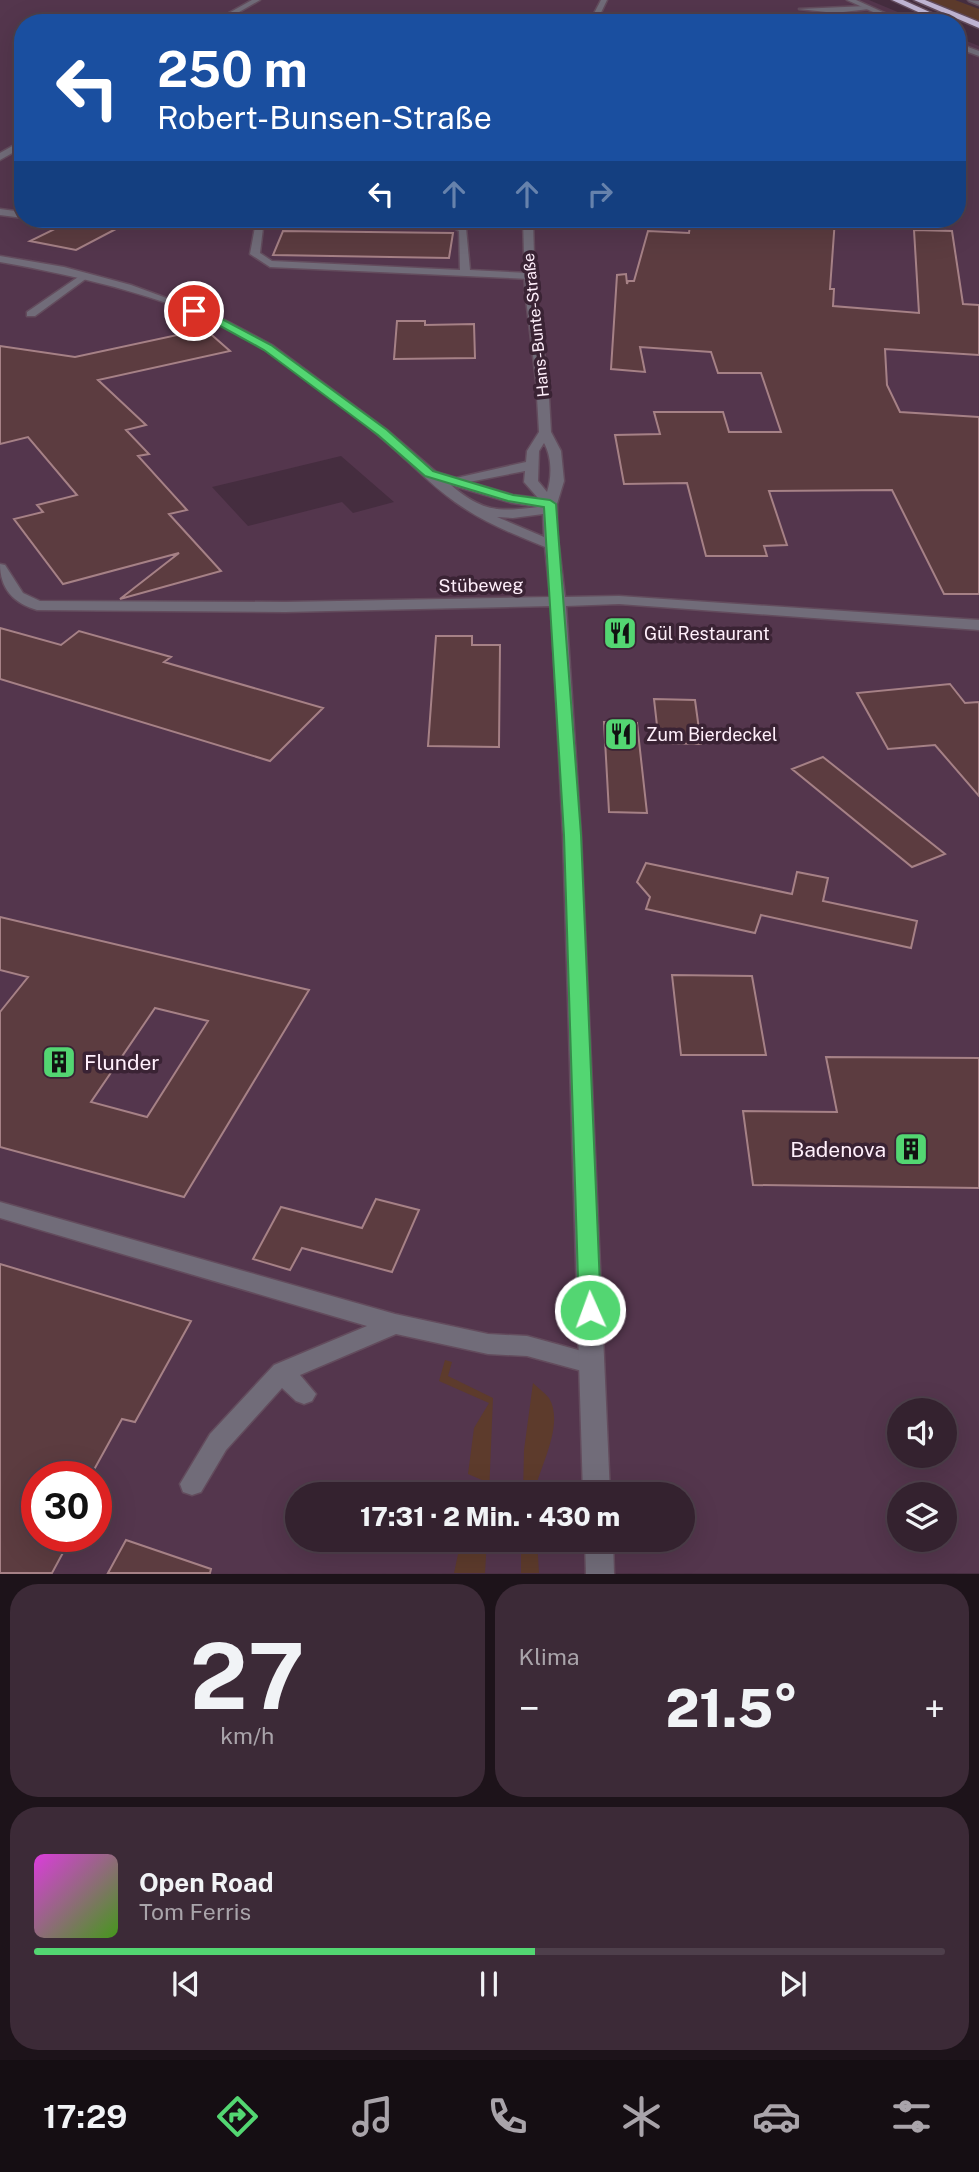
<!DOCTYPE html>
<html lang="de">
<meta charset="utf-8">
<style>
body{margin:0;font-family:"Public Sans",sans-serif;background:#3c2a37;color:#f1f3f6;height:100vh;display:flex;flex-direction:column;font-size:26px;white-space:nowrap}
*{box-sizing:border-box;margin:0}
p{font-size:23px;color:#a9a4aa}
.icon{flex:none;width:38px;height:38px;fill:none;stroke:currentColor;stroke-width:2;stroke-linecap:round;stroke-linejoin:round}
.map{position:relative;height:1574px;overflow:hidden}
.drawer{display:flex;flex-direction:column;gap:10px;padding:10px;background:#1d131a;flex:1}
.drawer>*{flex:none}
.top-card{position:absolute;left:14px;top:14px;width:952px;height:214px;border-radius:28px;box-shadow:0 7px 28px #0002,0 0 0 2px #4e3f4b;background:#1a4fa0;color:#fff;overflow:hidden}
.controls{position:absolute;left:887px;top:1398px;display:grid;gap:14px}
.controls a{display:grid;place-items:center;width:70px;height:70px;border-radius:50%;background:#34222f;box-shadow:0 7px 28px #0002,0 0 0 2px #4e3f4b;font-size:35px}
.speed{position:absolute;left:21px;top:1461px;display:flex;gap:14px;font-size:35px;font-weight:700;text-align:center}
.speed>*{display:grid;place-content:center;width:91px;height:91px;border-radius:50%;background:#34222f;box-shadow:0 7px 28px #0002,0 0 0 2px #4e3f4b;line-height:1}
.speed .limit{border:10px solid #d22;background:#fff;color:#111}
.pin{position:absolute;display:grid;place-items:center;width:60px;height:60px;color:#fff;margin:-30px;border:4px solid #fff;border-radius:50%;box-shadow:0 2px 7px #0007}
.me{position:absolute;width:77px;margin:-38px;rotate:358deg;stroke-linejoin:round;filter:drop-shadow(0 0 5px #0008)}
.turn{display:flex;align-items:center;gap:24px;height:147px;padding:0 28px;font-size:32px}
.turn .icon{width:91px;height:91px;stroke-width:2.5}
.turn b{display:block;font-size:49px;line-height:60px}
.lanes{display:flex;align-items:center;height:66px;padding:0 28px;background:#0003;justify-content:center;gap:35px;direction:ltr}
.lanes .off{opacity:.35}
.big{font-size:52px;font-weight:800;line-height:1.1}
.drawer .tile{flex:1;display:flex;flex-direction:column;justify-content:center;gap:10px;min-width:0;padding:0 24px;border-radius:28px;background:#3c2a37}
.drawer .dial{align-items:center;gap:0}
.dial b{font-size:91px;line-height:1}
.song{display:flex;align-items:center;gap:21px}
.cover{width:84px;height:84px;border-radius:10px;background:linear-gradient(135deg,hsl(300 70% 55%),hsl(100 70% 35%))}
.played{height:7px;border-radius:4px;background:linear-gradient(90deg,#53d672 55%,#4e3f4b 55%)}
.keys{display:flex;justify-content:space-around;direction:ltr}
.heat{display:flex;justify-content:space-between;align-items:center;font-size:38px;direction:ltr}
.drawer .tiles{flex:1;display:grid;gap:10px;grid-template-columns:1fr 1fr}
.tile:last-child{grid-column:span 2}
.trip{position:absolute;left:285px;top:1482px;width:410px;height:70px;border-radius:35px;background:#34222f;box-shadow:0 7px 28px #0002,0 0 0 2px #4e3f4b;font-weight:800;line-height:70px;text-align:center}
.dock{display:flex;height:112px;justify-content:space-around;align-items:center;background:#150e13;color:#a9a4aa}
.dock .icon{width:49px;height:49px}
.dock .selected{color:#53d672}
.dock b{font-size:32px;color:#f1f3f6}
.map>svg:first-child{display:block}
.built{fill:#54364d;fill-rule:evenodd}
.green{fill:#5d3b2c}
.building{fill:#5c3c40;stroke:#a68186;stroke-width:2;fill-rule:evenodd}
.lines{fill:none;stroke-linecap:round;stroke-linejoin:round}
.lane-casing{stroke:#634c5d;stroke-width:3}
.street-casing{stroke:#634c5d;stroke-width:3}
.highway-casing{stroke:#634c5d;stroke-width:3}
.lane{fill:#716c79;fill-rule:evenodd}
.street{fill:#716c79;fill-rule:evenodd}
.highway{fill:#c1b6d5;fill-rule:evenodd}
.route{fill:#53d672;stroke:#368b4a;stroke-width:2}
.labels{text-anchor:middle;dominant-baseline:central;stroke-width:7;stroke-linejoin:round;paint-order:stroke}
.far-street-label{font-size:16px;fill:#ffeffb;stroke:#3a2334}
.street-label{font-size:18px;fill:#ffeffb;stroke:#3a2334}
.poi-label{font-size:18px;fill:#ffeffb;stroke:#3a2334;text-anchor:start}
.near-poi-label{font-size:21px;fill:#ffeffb;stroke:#3a2334;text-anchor:start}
</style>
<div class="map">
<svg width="979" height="1574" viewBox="0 0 979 1574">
<rect width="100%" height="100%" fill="#452d3f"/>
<!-- built -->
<path class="built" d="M 0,0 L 869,0 L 924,23 L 23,23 L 23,219 L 957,219 L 957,37 L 979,46 L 979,1573 L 0,1574 ZM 341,456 L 394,502 L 353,513 L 342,502 L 248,526 L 212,487 ZM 900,1410 L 945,1410 L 945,1456 L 900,1456 ZM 37,1477 L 96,1477 L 96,1536 L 37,1536 ZM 298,1494 L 682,1494 L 682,1540 L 298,1540 ZM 900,1494 L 945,1494 L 945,1540 L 900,1540 Z"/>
<!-- green -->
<path class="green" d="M 927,0 L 955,0 L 979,9 L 979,21 Z
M 445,1360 L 452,1362 L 448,1376 L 493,1398 L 489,1494 L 475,1494 L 482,1480 L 468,1474 L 474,1428 L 489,1403 L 439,1381 Z
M 533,1383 C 538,1388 545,1393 549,1398 C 565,1425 539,1467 534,1494 L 523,1494 L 524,1450 Z
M 461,1540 L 487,1540 L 485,1573 L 454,1573 Z
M 521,1540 L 537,1540 L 539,1573 L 521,1573 Z"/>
<!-- building -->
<path class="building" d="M 75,219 L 135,219 L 76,250 L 30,241 Z
M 749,219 L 835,219 L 830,289 L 834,289 L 833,306 L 919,313 L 914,230 L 952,231 L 963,304 L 979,305 L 979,355 L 885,349 L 887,385 L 900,412 L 979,417 L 979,594 L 944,594 L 892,490 L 769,491 L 787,545 L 764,546 L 767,556 L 706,556 L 687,483 L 624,484 L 615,435 L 660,434 L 654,412 L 723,412 L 729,432 L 781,432 L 761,373 L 718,373 L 711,352 L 640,347 L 645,372 L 611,369 L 617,275 L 626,274 L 627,284 L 628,281 L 634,281 L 648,231 L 689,233 L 690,225 L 747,229 Z
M 283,231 L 453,233 L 449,258 L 273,255 Z
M 397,321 L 425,321 L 425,325 L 474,324 L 475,358 L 394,359 Z
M 205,329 L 230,351 L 98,380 L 146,425 L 126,430 L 149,454 L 138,456 L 187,510 L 169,514 L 221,571 L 120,599 L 179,553 L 63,584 L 14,519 L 43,512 L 37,505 L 77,495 L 28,437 L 0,444 L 0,346 L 75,357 Z
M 0,628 L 61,645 L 79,631 L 171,657 L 164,662 L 323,708 L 270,761 L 0,679 Z
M 436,636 L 472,636 L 472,645 L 500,645 L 499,747 L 428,746 Z
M 950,684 L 965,703 L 979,702 L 979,796 L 935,745 L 888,749 L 857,693 Z
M 654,699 L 695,700 L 701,744 L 659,743 Z
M 604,722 L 637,723 L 647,813 L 609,812 Z
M 823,757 L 945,854 L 912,867 L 792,769 Z
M 646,863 L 792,894 L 797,872 L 828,878 L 823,901 L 917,921 L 911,948 L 761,915 L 755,933 L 646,909 L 650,897 L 637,882 Z
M 0,917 L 309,990 L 184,1197 L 0,1147 L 0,1012 L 28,977 L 0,970 ZM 155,1008 L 208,1021 L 147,1117 L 91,1102 Z
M 672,975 L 752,976 L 766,1055 L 681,1055 Z
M 826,1057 L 979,1058 L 979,1188 L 753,1185 L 743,1111 L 837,1112 Z
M 376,1199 L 419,1210 L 392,1272 L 302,1248 L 290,1270 L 253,1259 L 281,1207 L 362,1228 Z
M 0,1264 L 191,1321 L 135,1422 L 122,1419 L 90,1477 L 37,1477 L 37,1536 L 72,1536 L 52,1573 L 0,1573 Z
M 126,1540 L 211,1569 L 210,1573 L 108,1573 Z"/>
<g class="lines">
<!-- lane casing -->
<g class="lane-casing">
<path id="lane" d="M 968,0 L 979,1 L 979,5 L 969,1 Z
M 867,6 L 869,9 L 835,13 L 799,9 Z
M 0,209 L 23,212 L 23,218 L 0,215 Z
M 427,219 L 454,222 L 466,228 L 470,270 L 529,273 L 534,276 L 529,279 L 270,267 L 250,254 L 255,227 L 269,220 ZM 427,225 L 452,227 L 459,231 L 460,270 L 272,261 L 260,253 L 263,228 L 270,226 Z
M 84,273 L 89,276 L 87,278 L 35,316 L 27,316 L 27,312 Z
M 0,1202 L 395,1314 L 488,1334 L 527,1336 L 593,1354 L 601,1357 L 604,1364 L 601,1371 L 593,1374 L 527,1356 L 488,1354 L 396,1334 L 300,1375 L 316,1394 L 312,1401 L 304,1404 L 296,1401 L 282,1388 L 226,1450 L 201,1492 L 192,1495 L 183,1492 L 180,1484 L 210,1434 L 274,1365 L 367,1326 L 0,1218 Z"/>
</g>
<!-- street casing -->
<g class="street-casing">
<path id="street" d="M 252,0 L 260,0 L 220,23 L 211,23 Z
M 601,0 L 607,0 L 596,23 L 589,23 Z
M 847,0 L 856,0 L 907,23 L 897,23 Z
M 957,43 L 979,51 L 979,56 L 957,48 Z
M 23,140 L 23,147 L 0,160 L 0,153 Z
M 523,219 L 533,219 L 535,291 L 548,380 L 551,432 L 561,451 L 564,481 L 557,504 L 557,530 L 565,597 L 619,596 L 979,620 L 979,630 L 619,604 L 566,606 L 581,835 L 610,1494 L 583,1494 L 563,835 L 551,606 L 285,612 L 37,610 C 13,603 0,588 0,564 L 5,565 L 23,593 L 40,601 L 285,602 L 550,597 L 545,547 C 513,534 483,522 455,502 C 428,483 405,457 379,436 C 343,406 304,376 265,350 C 194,302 84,277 0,262 L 0,256 L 64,267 L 131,285 L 221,318 L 272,345 L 387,430 L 436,472 L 456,478 L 526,462 L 527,451 L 539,432 L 536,380 L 525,291 ZM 544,443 C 552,457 552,477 547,492 L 538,481 L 539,451 ZM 525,471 L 524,482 L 538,498 L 513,495 L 469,482 ZM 451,485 L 512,503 L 538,507 C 499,512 482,512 451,485 ZM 543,514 L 544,537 L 497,517 L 513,518 Z
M 585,1540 L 613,1540 L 614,1574 L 586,1574 Z"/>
</g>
<!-- highway casing -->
<g class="highway-casing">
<path id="highway" d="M 892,0 L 903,0 L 934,14 L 927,16 Z
M 914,0 L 925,0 L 979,22 L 979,28 Z"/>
</g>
<!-- lane -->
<use href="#lane" class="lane"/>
<!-- street -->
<use href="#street" class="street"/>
<!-- highway -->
<use href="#highway" class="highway"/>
</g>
<!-- route -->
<path class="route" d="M 194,308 L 220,318 L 271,345 L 387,430 L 433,471 L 513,495 L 550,500 L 556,504 L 581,835 L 601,1310 L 598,1317 L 590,1320 L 582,1317 L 579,1310 L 564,835 L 544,507 L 508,501 L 425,476 L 378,435 L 264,350 L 213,322 L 191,313 L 191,309 Z"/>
<!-- icons -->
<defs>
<g id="restaurant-square" transform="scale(1.75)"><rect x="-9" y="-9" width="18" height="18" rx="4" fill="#53d672" stroke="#3a2334"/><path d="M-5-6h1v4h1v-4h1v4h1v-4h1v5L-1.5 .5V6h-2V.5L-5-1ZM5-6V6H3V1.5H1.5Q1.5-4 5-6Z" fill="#111"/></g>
<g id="building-square" transform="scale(1.75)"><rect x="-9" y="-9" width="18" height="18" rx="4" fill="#53d672" stroke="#3a2334"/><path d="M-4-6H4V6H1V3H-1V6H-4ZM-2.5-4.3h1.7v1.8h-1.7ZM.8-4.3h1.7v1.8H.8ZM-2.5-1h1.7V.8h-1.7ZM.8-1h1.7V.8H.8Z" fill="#111"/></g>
</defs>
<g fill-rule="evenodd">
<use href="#restaurant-square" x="620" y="633"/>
<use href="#restaurant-square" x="621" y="734"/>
<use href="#building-square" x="59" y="1062"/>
<use href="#building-square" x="911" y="1149"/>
</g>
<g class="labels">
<!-- far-street labels -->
<g class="far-street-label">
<text transform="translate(536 325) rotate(-96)">Hans-Bunte-Straße</text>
</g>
<!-- street labels -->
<g class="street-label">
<text transform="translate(481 585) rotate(-1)">Stübeweg</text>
</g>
<!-- poi labels -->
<g class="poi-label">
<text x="644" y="633">Gül Restaurant</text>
<text x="646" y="734">Zum Bierdeckel</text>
</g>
<!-- near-poi labels -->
<g class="near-poi-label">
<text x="84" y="1062">Flunder</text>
<text x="886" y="1149" text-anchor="end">Badenova</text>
</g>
</g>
</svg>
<div class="controls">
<a><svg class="icon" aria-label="sound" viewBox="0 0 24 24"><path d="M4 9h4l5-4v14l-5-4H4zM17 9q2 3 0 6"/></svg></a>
<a><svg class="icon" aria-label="layers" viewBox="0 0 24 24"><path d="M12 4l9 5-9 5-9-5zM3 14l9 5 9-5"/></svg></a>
</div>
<div class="speed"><div class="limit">30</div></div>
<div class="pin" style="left:194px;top:311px;background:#d93025"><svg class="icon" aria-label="arrive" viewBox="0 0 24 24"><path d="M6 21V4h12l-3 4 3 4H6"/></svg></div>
<svg class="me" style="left:590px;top:1310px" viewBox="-20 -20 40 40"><circle r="17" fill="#53d672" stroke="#fff" stroke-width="3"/><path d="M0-11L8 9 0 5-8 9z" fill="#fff"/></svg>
<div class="trip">17:31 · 2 Min. · 430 m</div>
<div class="top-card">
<div class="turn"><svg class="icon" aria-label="left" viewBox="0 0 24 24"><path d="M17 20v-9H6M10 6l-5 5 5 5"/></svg><div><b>250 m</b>Robert-Bunsen-Straße</div></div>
<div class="lanes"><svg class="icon" aria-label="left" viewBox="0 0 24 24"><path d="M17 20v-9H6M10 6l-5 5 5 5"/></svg><svg class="icon off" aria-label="ahead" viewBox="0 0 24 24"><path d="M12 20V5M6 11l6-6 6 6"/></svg><svg class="icon off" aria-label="ahead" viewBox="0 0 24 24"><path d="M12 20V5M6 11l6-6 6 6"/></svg><svg class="icon off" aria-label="right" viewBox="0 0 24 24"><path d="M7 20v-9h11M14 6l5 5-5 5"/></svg></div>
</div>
</div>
<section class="drawer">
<div class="tiles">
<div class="tile dial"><b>27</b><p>km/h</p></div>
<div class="tile"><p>Klima</p>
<div class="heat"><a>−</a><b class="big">21.5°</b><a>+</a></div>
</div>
<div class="tile">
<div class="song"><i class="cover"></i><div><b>Open Road</b><p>Tom Ferris</p></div></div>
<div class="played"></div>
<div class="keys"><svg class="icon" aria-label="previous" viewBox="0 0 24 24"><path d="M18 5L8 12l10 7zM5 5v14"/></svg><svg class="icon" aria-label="pause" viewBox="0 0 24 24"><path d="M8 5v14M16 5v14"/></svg><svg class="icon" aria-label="next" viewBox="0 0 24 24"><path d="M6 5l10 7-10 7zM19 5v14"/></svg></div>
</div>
</div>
</section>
<nav class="dock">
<b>17:29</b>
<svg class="icon selected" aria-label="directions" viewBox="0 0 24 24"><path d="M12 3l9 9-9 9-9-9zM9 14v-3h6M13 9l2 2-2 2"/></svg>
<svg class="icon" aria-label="music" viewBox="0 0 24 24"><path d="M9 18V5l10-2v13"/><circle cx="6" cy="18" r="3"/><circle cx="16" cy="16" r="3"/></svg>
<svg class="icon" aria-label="phone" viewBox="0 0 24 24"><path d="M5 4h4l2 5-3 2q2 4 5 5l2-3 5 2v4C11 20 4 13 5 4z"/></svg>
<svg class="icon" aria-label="climate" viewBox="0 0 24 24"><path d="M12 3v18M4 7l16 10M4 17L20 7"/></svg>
<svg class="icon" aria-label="car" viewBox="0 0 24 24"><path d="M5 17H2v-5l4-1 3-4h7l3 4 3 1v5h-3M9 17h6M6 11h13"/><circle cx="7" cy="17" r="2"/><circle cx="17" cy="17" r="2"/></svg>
<svg class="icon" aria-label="filters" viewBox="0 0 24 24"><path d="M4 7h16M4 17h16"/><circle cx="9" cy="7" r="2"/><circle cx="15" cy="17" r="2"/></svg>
</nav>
